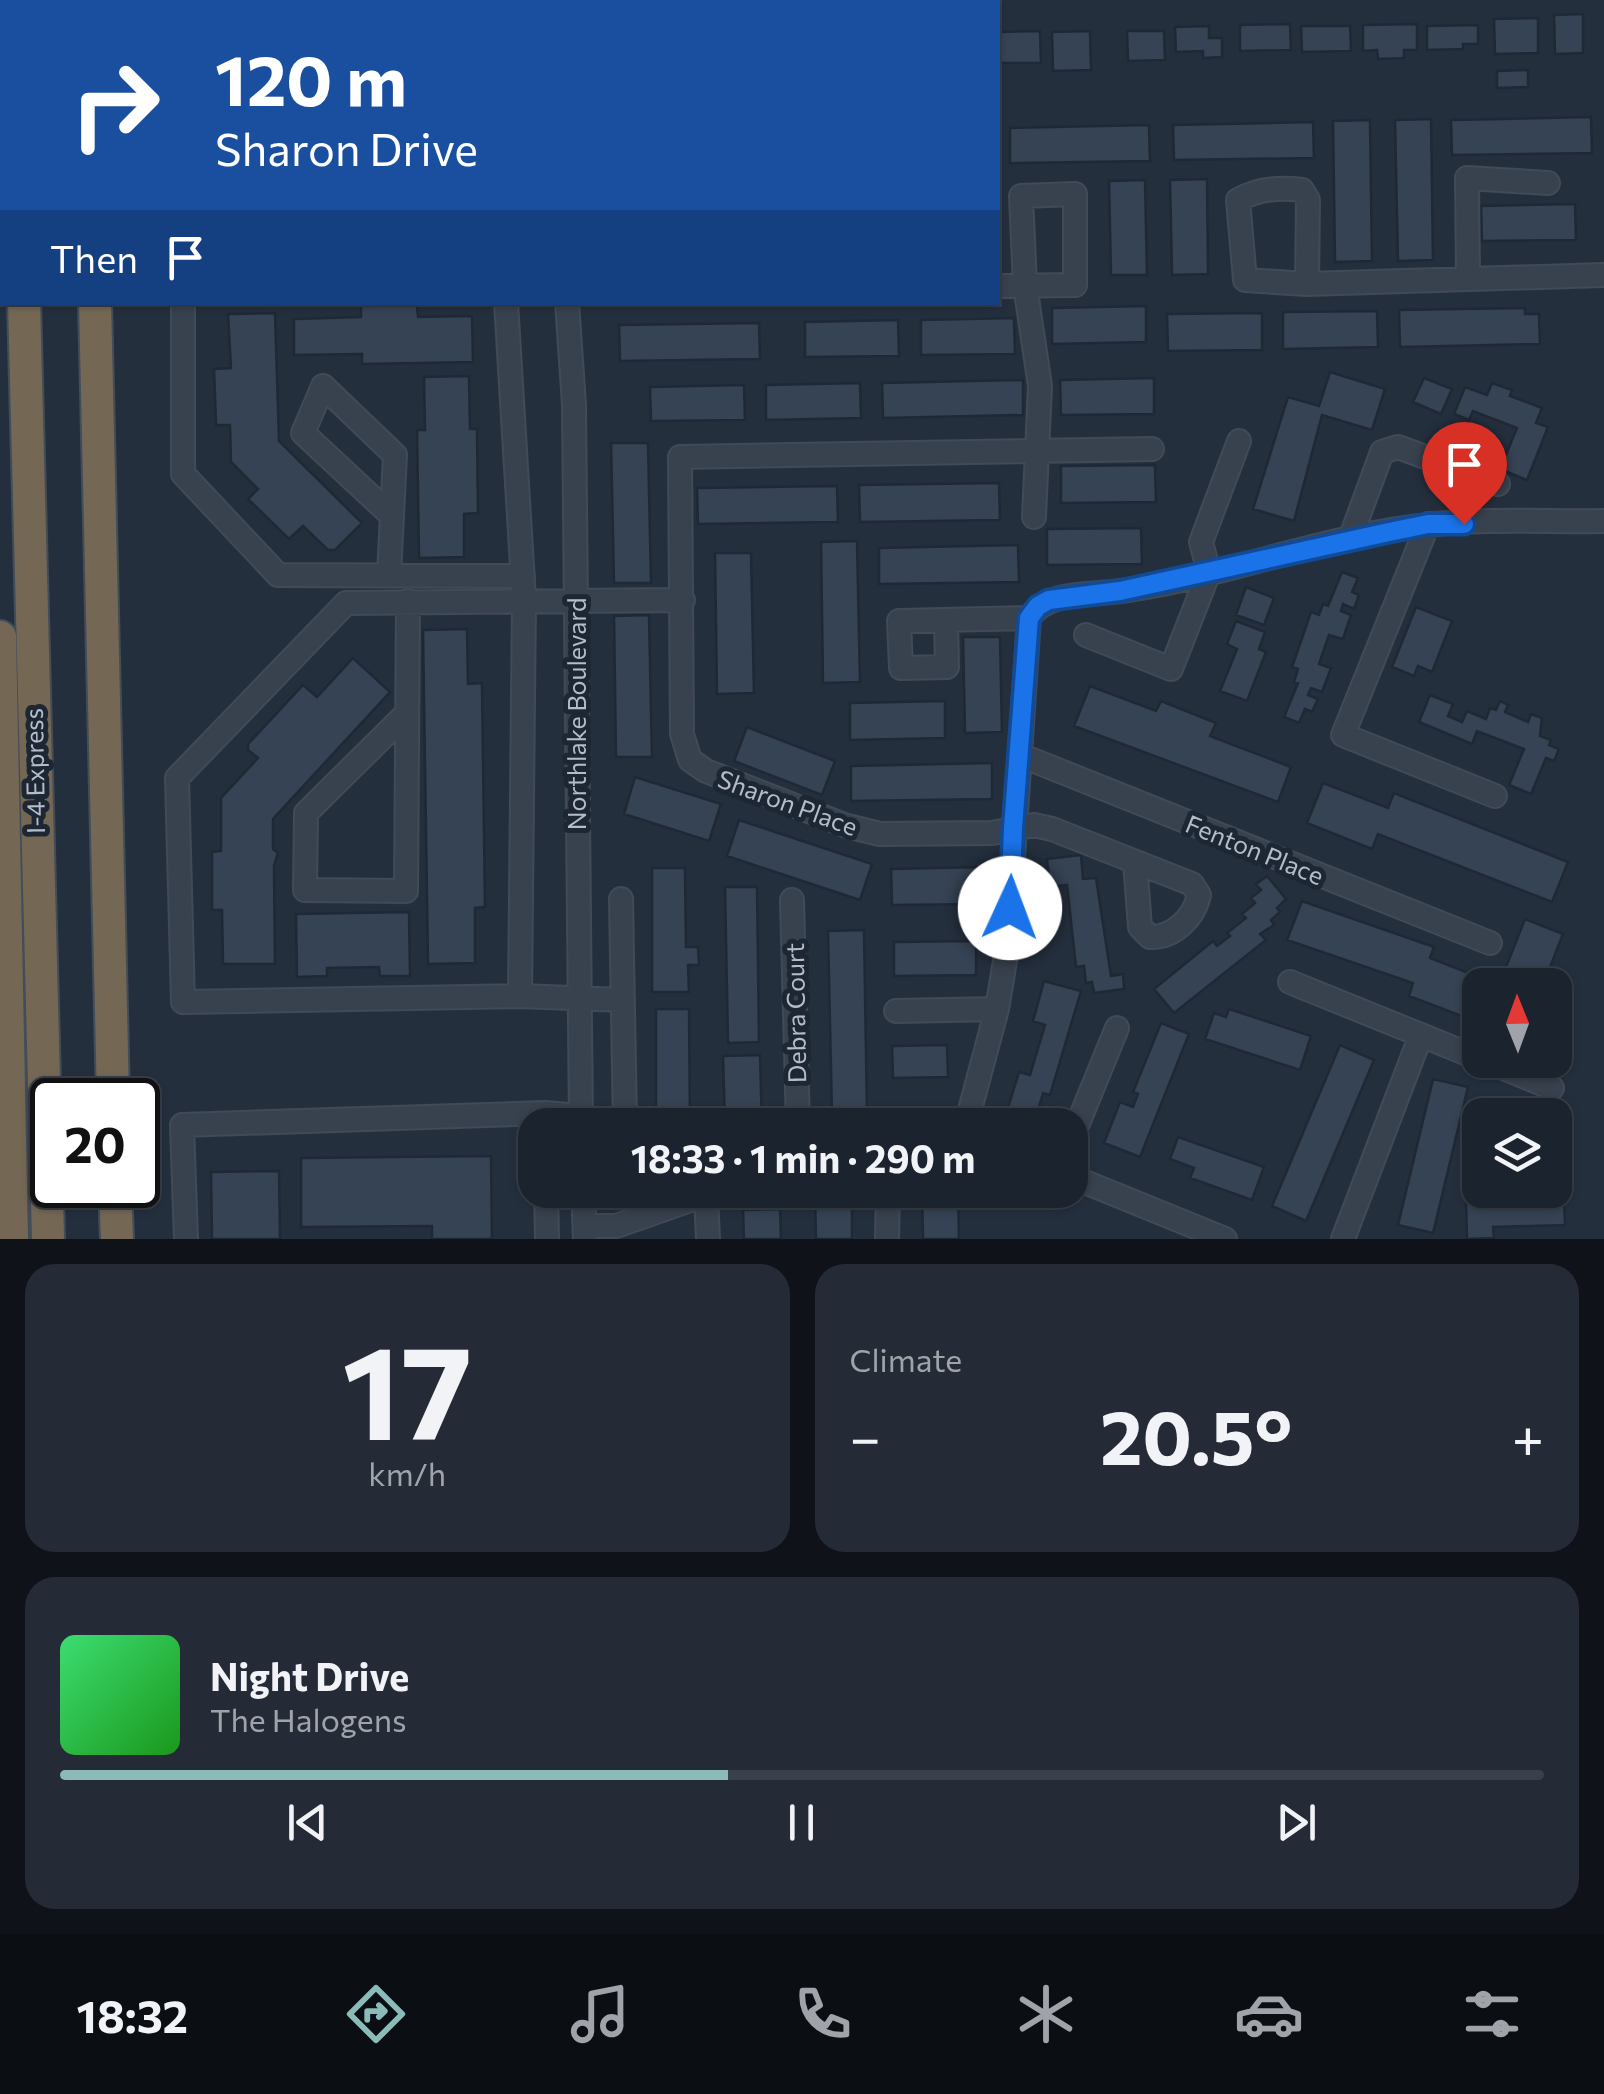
<!DOCTYPE html>
<meta charset="utf-8">
<style>
body{margin:0;font-family:Commissioner,sans-serif;background:#242b36;color:#f1f3f6;height:100vh;display:flex;flex-direction:column;font-size:38px;white-space:nowrap}
*{box-sizing:border-box;margin:0}
p{font-size:32px;color:#a0a4aa}
.icon{flex:none;width:55px;height:55px;fill:none;stroke:currentColor;stroke-width:2;stroke-linecap:round;stroke-linejoin:round}
.map{position:relative;height:1239px;overflow:hidden}
.side{display:flex;flex-direction:column;gap:25px;padding:25px;background:#0f1319;flex:1}
.side>*{flex:none}
.guide{position:absolute;left:0px;top:0px;width:1000px;height:305px;box-shadow:0 2px 8px #0004,0 0 0 2px #39404a;background:#1a4fa0;color:#fff;overflow:hidden}
.needle{width:65px;rotate:359deg}
.fabs{position:absolute;left:1462px;top:968px;display:grid;gap:20px}
.fabs a{display:grid;place-items:center;width:110px;height:110px;border-radius:20px;background:#1b232e;box-shadow:0 2px 8px #0004,0 0 0 2px #39404a;font-size:50px}
.speed{position:absolute;left:30px;top:1078px;display:flex;gap:20px;font-size:50px;font-weight:700;text-align:center}
.speed>*{display:grid;place-content:center;width:130px;height:130px;border-radius:50%;background:#1b232e;box-shadow:0 2px 8px #0004,0 0 0 2px #39404a;line-height:1}
.speed .limit{border:5px solid #111;border-radius:15px;background:#fff;color:#111}
.pin{position:absolute;display:grid;place-items:center;width:85px;height:85px;color:#fff;margin:-102px -42px;border-radius:50% 50% 50% 0;rotate:-45deg;box-shadow:0 0 10px #0007}
.pin .icon{rotate:45deg}
.me{position:absolute;width:110px;margin:-55px;rotate:2deg;stroke-linejoin:round;filter:drop-shadow(0 0 8px #0008)}
.turn{display:flex;align-items:center;gap:35px;height:210px;padding:0 50px;font-size:45px}
.turn .icon{width:130px;height:130px;stroke-width:2.5}
.turn b{display:block;font-size:70px;line-height:85px}
.then{display:flex;align-items:center;height:95px;padding:0 50px;background:#0003;gap:20px;font-size:38px}
.big{font-size:75px;font-weight:700;line-height:1.1}
.side .widget{flex:1;display:flex;flex-direction:column;justify-content:center;gap:15px;min-width:0;padding:0 35px;border-radius:30px;background:#242b36}
.side .dial{align-items:center;gap:0}
.dial b{font-size:130px;line-height:1}
.song{display:flex;align-items:center;gap:30px}
.cover{width:120px;height:120px;border-radius:15px;background:linear-gradient(135deg,hsl(140 70% 55%),hsl(120 70% 35%))}
.played{height:10px;border-radius:5px;background:linear-gradient(90deg,#8bbbb9 45%,#39404a 45%)}
.keys{display:flex;justify-content:space-around;direction:ltr}
.heat{display:flex;justify-content:space-between;align-items:center;font-size:55px;direction:ltr}
.side .tiles{flex:1;display:grid;gap:25px;grid-template-columns:1fr 1fr}
.widget:last-child{grid-column:span 2}
.trip{position:absolute;left:518px;top:1108px;width:570px;height:100px;border-radius:30px;background:#1b232e;box-shadow:0 2px 8px #0004,0 0 0 2px #39404a;font-weight:700;line-height:100px;text-align:center}
.tabs{display:flex;height:160px;justify-content:space-around;align-items:center;background:#0b0e12;color:#a0a4aa}
.tabs .icon{width:70px;height:70px}
.tabs .active{color:#8bbbb9}
.tabs b{font-size:45px;color:#f1f3f6}
.map>svg:first-child{display:block}
.building{fill:#364354;stroke:#1f2835;stroke-width:2.5}
.lines{fill:none;stroke-linecap:round;stroke-linejoin:round}
.minor-casing{stroke:#414a57;stroke-width:26}
.highway-casing{stroke:#434c59;stroke-width:36}
.minor{stroke:#38414e;stroke-width:22}
.highway{stroke:#746855;stroke-width:32}
.route-casing{stroke:#114b97;stroke-width:25}
.route{stroke:#1a73e8;stroke-width:18}
.labels{text-anchor:middle;dominant-baseline:central;stroke-width:10;stroke-linejoin:round;paint-order:stroke}
.street-label{font-size:25px;fill:#b4bcc9;stroke:#1d2633}
</style>
<div class="map">
<svg width="1604" height="1239" viewBox="0 0 1604 1239">
<rect width="100%" height="100%" fill="#242f3e"/>
<!-- building -->
<path class="building" d="M 1583,14 L 1583,53 L 1555,54 L 1554,15 Z
M 1538,18 L 1538,53 L 1495,54 L 1494,19 Z
M 1290,24 L 1291,50 L 1240,51 L 1240,25 Z
M 1417,24 L 1417,50 L 1404,50 L 1404,58 L 1378,59 L 1377,50 L 1363,51 L 1363,25 Z
M 1478,25 L 1478,44 L 1463,44 L 1463,49 L 1427,50 L 1427,26 Z
M 1209,26 L 1209,38 L 1222,38 L 1222,57 L 1203,58 L 1203,51 L 1176,52 L 1175,27 Z
M 1301,26 L 1350,26 L 1351,51 L 1302,52 Z
M 1040,31 L 1041,63 L 998,63 L 998,32 Z
M 1090,31 L 1091,70 L 1053,71 L 1052,32 Z
M 1127,31 L 1164,31 L 1165,60 L 1128,61 Z
M 1528,70 L 1528,87 L 1497,88 L 1497,71 Z
M 1591,117 L 1592,153 L 1452,155 L 1451,120 Z
M 1431,119 L 1433,260 L 1398,261 L 1395,120 Z
M 1370,120 L 1372,261 L 1335,262 L 1333,121 Z
M 1313,122 L 1314,158 L 1174,160 L 1173,125 Z
M 1149,125 L 1150,161 L 1010,163 L 1010,128 Z
M 1207,179 L 1208,274 L 1172,275 L 1170,180 Z
M 1145,180 L 1147,275 L 1111,275 L 1109,181 Z
M 1575,204 L 1576,240 L 1482,241 L 1481,206 Z
M 417,305 L 418,317 L 472,316 L 473,362 L 362,364 L 362,354 L 294,355 L 294,319 L 361,317 L 361,306 Z
M 1146,306 L 1146,342 L 1052,344 L 1052,308 Z
M 1525,308 L 1525,314 L 1539,314 L 1540,344 L 1400,347 L 1399,310 Z
M 1377,311 L 1378,347 L 1283,349 L 1283,312 Z
M 275,313 L 279,441 L 362,523 L 335,550 L 328,550 L 303,526 L 289,539 L 248,499 L 258,489 L 231,462 L 230,425 L 216,425 L 214,369 L 231,368 L 228,314 Z
M 1262,313 L 1262,350 L 1168,351 L 1167,314 Z
M 1014,318 L 1015,354 L 921,355 L 921,320 Z
M 898,320 L 899,356 L 805,357 L 805,322 Z
M 759,323 L 760,359 L 620,361 L 619,325 Z
M 1330,372 L 1385,389 L 1372,430 L 1322,415 L 1294,521 L 1253,509 L 1288,397 L 1319,406 Z
M 469,376 L 470,429 L 477,429 L 478,513 L 464,514 L 464,557 L 419,558 L 417,430 L 425,430 L 424,377 Z
M 1154,378 L 1154,414 L 1061,415 L 1060,380 Z
M 1424,378 L 1452,389 L 1441,414 L 1413,402 Z
M 1023,380 L 1023,415 L 883,418 L 882,383 Z
M 860,383 L 861,418 L 766,420 L 766,385 Z
M 1492,383 L 1512,390 L 1510,396 L 1542,408 L 1536,423 L 1548,427 L 1527,480 L 1500,469 L 1517,428 L 1473,411 L 1469,420 L 1454,414 L 1465,387 L 1487,395 Z
M 744,385 L 745,420 L 651,421 L 650,387 Z
M 611,443 L 648,443 L 651,583 L 614,583 Z
M 1155,465 L 1156,502 L 1061,503 L 1061,466 Z
M 999,483 L 1000,520 L 860,522 L 859,485 Z
M 837,486 L 838,522 L 698,524 L 697,488 Z
M 1141,528 L 1142,564 L 1047,565 L 1047,529 Z
M 857,541 L 860,682 L 823,683 L 821,542 Z
M 1018,545 L 1019,582 L 879,584 L 879,548 Z
M 715,553 L 751,553 L 754,693 L 717,694 Z
M 1342,572 L 1358,578 L 1352,592 L 1359,595 L 1354,609 L 1343,604 L 1341,611 L 1351,615 L 1343,639 L 1329,635 L 1319,664 L 1331,668 L 1322,692 L 1311,688 L 1308,695 L 1318,699 L 1312,712 L 1305,709 L 1299,723 L 1284,717 L 1298,683 L 1294,682 L 1298,669 L 1292,667 L 1311,612 L 1319,615 L 1323,604 L 1328,606 Z
M 1246,587 L 1274,598 L 1264,625 L 1236,615 Z
M 1416,607 L 1452,621 L 1432,672 L 1418,666 L 1414,676 L 1392,667 Z
M 649,615 L 652,757 L 616,757 L 614,616 Z
M 1236,621 L 1265,632 L 1259,649 L 1266,652 L 1247,701 L 1220,691 L 1237,649 L 1227,644 Z
M 467,629 L 468,684 L 482,683 L 485,907 L 475,908 L 475,963 L 428,964 L 423,630 Z
M 963,637 L 1000,637 L 1002,732 L 965,733 Z
M 353,658 L 390,692 L 273,819 L 273,849 L 278,853 L 274,866 L 275,964 L 223,964 L 222,910 L 212,910 L 212,852 L 221,851 L 221,798 L 258,758 L 248,750 L 248,744 L 303,685 L 317,697 Z
M 1090,686 L 1156,711 L 1161,701 L 1216,723 L 1210,736 L 1291,767 L 1278,802 L 1074,726 Z
M 1430,695 L 1453,704 L 1448,716 L 1462,722 L 1467,711 L 1486,719 L 1490,708 L 1496,710 L 1500,701 L 1508,705 L 1505,712 L 1528,722 L 1531,714 L 1542,718 L 1540,736 L 1551,740 L 1549,745 L 1559,749 L 1554,761 L 1546,758 L 1531,794 L 1509,785 L 1524,749 L 1477,731 L 1472,744 L 1419,722 Z
M 945,701 L 945,738 L 850,740 L 850,703 Z
M 747,727 L 835,761 L 822,795 L 734,761 Z
M 992,763 L 992,799 L 851,801 L 851,766 Z
M 635,777 L 721,804 L 709,841 L 624,814 Z
M 1323,783 L 1388,808 L 1394,793 L 1568,862 L 1552,902 L 1378,834 L 1372,849 L 1307,823 Z
M 739,820 L 872,864 L 860,900 L 727,856 Z
M 1081,855 L 1083,879 L 1096,878 L 1111,976 L 1123,974 L 1124,989 L 1094,993 L 1092,982 L 1086,983 L 1084,966 L 1076,967 L 1067,885 L 1050,887 L 1047,859 Z
M 985,867 L 985,904 L 892,905 L 891,869 Z
M 652,868 L 685,868 L 686,947 L 698,947 L 699,965 L 688,965 L 689,992 L 652,992 Z
M 1267,876 L 1286,899 L 1277,908 L 1280,912 L 1271,920 L 1274,925 L 1260,934 L 1266,940 L 1174,1013 L 1154,989 L 1213,941 L 1217,946 L 1230,936 L 1227,933 L 1246,918 L 1242,914 L 1255,903 L 1251,898 L 1261,890 L 1256,884 Z
M 725,887 L 757,887 L 759,1042 L 728,1043 Z
M 1302,901 L 1434,947 L 1430,958 L 1499,985 L 1525,919 L 1563,934 L 1543,985 L 1480,985 L 1480,1023 L 1409,996 L 1413,983 L 1287,940 Z
M 409,912 L 410,976 L 380,976 L 379,967 L 327,968 L 327,976 L 297,977 L 296,914 Z
M 864,930 L 867,1115 L 832,1115 L 828,931 Z
M 976,941 L 976,975 L 894,976 L 894,942 Z
M 1044,981 L 1081,991 L 1050,1095 L 1043,1093 L 1034,1125 L 1017,1125 L 1004,1121 L 1019,1072 L 1030,1075 L 1045,1025 L 1033,1021 Z
M 656,1009 L 689,1009 L 690,1125 L 656,1125 Z
M 1229,1009 L 1311,1036 L 1300,1070 L 1205,1039 L 1214,1013 L 1226,1017 Z
M 1161,1023 L 1189,1034 L 1140,1157 L 1104,1143 L 1120,1102 L 1133,1107 L 1138,1094 L 1133,1092 Z
M 947,1045 L 948,1077 L 893,1078 L 892,1046 Z
M 1340,1045 L 1374,1060 L 1306,1221 L 1272,1206 Z
M 760,1055 L 762,1125 L 725,1125 L 723,1056 Z
M 1433,1079 L 1468,1087 L 1433,1233 L 1398,1225 Z
M 1555,1132 L 1564,1132 L 1564,1163 L 1555,1163 Z
M 1178,1137 L 1264,1167 L 1252,1200 L 1190,1178 L 1194,1168 L 1170,1159 Z
M 491,1156 L 492,1239 L 432,1239 L 432,1226 L 301,1227 L 301,1158 Z
M 279,1171 L 280,1239 L 212,1239 L 211,1172 Z
M 922,1190 L 958,1190 L 959,1239 L 923,1239 Z
M 852,1195 L 852,1239 L 816,1239 L 815,1196 Z
M 1564,1195 L 1565,1225 L 1493,1227 L 1494,1238 L 1467,1239 L 1466,1199 Z
M 780,1209 L 781,1239 L 744,1239 L 743,1210 Z"/>
<g class="lines">
<!-- minor casing -->
<g class="minor-casing">
<path id="minor" d="M 162,0 L 162,2
M 297,0 L 297,2
M 370,0 L 370,2
M 489,0 L 489,2
M 538,2 L 538,0
M 1468,278 L 1467,178 L 1548,183
M 1307,284 L 1308,200 L 1302,190 C 1280,187 1257,189 1238,200 L 1245,280 L 1307,284 L 1604,275
M 998,286 L 1075,285 L 1075,194 L 1021,196 L 1025,285 L 1040,386 L 1034,517
M 183,302 L 183,474 L 278,575 L 523,576
M 506,302 L 524,599 L 520,996
M 567,302 L 574,405 L 581,1125
M 1428,524 L 1343,735 L 1495,796
M 1350,539 L 1382,452 L 1398,447 L 1498,484
M 389,575 L 395,455 L 323,386 L 303,433 L 392,516
M 946,620 L 947,667 L 901,668 L 899,621 L 1029,618
M 1086,635 L 1171,669 L 1209,572 L 1201,542 L 1239,441
M 406,714 L 306,813 L 305,890 L 406,891 L 408,601
M 1020,755 L 1490,943
M 1135,862 L 1140,927 L 1150,937 C 1173,938 1194,918 1199,895 L 1192,884 L 1052,829 L 1034,825 L 992,833 L 880,834 L 847,826 L 706,771 L 690,760 L 682,734 L 680,457 L 1152,449
M 621,899 L 625,1125
M 792,900 L 798,1125
M 1290,982 L 1480,1059
M 623,1000 L 520,996 L 183,1002 L 177,778 L 346,603 L 683,600
M 896,1011 L 997,1009
M 1484,1060 L 1552,1088
M 966,1125 L 997,1009 L 1007,949 L 1029,618 C 1047,592 1083,595 1113,592 C 1219,579 1321,536 1428,525 C 1485,518 1546,522 1604,521
M 1070,1143 L 1117,1028
M 1070,1176 L 1225,1239
M 546,1190 L 547,1239
M 583,1190 L 585,1239
M 706,1195 L 708,1239
M 585,1226 L 616,1226 L 719,1190
M 186,1239 L 182,1125 L 545,1113 L 581,1116
M 887,1239 L 888,1190
M 1343,1239 L 1421,1035"/>
</g>
<!-- highway casing -->
<g class="highway-casing">
<path id="highway" d="M 16,0 L 17,2
M 92,0 L 92,2
M 24,302 L 48,1239
M 95,302 L 113,1100
M 0,637 L 12,1239
M 115,1185 L 117,1239"/>
</g>
<!-- minor -->
<use href="#minor" class="minor"/>
<!-- highway -->
<use href="#highway" class="highway"/>
</g>
<g class="lines">
<!-- route casing -->
<g class="route-casing">
<path id="route" d="M 1010,908 L 1013,828 L 1029,618 L 1038,606 L 1049,600 L 1120,591 L 1389,532 L 1428,524 L 1464,524"/>
</g>
<!-- route -->
<use href="#route" class="route"/>
</g>
<g class="labels">
<!-- street labels -->
<g class="street-label">
<text transform="translate(576 714) rotate(-90)">Northlake Boulevard</text>
<text transform="translate(34 771) rotate(-91)">I-4 Express</text>
<text transform="translate(788 802) rotate(20)">Sharon Place</text>
<text transform="translate(1255 849) rotate(22)">Fenton Place</text>
<text transform="translate(795 1013) rotate(-91)">Debra Court</text>
</g>
</g>
</svg>
<div class="fabs">
<a><svg class="needle" viewBox="-14 -14 28 28"><path d="M0-13l5 13h-10z" fill="#e53935"/><path d="M0 13l5-13h-10z" fill="#a0a4aa"/></svg></a>
<a><svg class="icon" aria-label="layers" viewBox="0 0 24 24"><path d="M12 4l9 5-9 5-9-5zM3 14l9 5 9-5"/></svg></a>
</div>
<div class="speed"><div class="limit">20</div></div>
<div class="pin" style="left:1464px;top:524px;background:#d93025"><svg class="icon" aria-label="arrive" viewBox="0 0 24 24"><path d="M6 21V4h12l-3 4 3 4H6"/></svg></div>
<svg class="me" style="left:1010px;top:908px" viewBox="-20 -20 40 40"><circle r="19" fill="#fff"/><path d="M0-13L10 11 0 6-10 11z" fill="#1a73e8"/></svg>
<div class="trip">18:33 · 1 min · 290 m</div>
<div class="guide">
<div class="turn"><svg class="icon" aria-label="right" viewBox="0 0 24 24"><path d="M7 20v-9h11M14 6l5 5-5 5"/></svg><div><b>120 m</b>Sharon Drive</div></div>
<div class="then">Then<svg class="icon" aria-label="arrive" viewBox="0 0 24 24"><path d="M6 21V4h12l-3 4 3 4H6"/></svg></div>
</div>
</div>
<section class="side">
<div class="tiles">
<div class="widget dial"><b>17</b><p>km/h</p></div>
<div class="widget"><p>Climate</p>
<div class="heat"><a>−</a><b class="big">20.5°</b><a>+</a></div>
</div>
<div class="widget">
<div class="song"><i class="cover"></i><div><b>Night Drive</b><p>The Halogens</p></div></div>
<div class="played"></div>
<div class="keys"><svg class="icon" aria-label="previous" viewBox="0 0 24 24"><path d="M18 5L8 12l10 7zM5 5v14"/></svg><svg class="icon" aria-label="pause" viewBox="0 0 24 24"><path d="M8 5v14M16 5v14"/></svg><svg class="icon" aria-label="next" viewBox="0 0 24 24"><path d="M6 5l10 7-10 7zM19 5v14"/></svg></div>
</div>
</div>
</section>
<nav class="tabs">
<b>18:32</b>
<svg class="icon active" aria-label="directions" viewBox="0 0 24 24"><path d="M12 3l9 9-9 9-9-9zM9 14v-3h6M13 9l2 2-2 2"/></svg>
<svg class="icon" aria-label="music" viewBox="0 0 24 24"><path d="M9 18V5l10-2v13"/><circle cx="6" cy="18" r="3"/><circle cx="16" cy="16" r="3"/></svg>
<svg class="icon" aria-label="phone" viewBox="0 0 24 24"><path d="M5 4h4l2 5-3 2q2 4 5 5l2-3 5 2v4C11 20 4 13 5 4z"/></svg>
<svg class="icon" aria-label="climate" viewBox="0 0 24 24"><path d="M12 3v18M4 7l16 10M4 17L20 7"/></svg>
<svg class="icon" aria-label="car" viewBox="0 0 24 24"><path d="M5 17H2v-5l4-1 3-4h7l3 4 3 1v5h-3M9 17h6M6 11h13"/><circle cx="7" cy="17" r="2"/><circle cx="17" cy="17" r="2"/></svg>
<svg class="icon" aria-label="filters" viewBox="0 0 24 24"><path d="M4 7h16M4 17h16"/><circle cx="9" cy="7" r="2"/><circle cx="15" cy="17" r="2"/></svg>
</nav>
